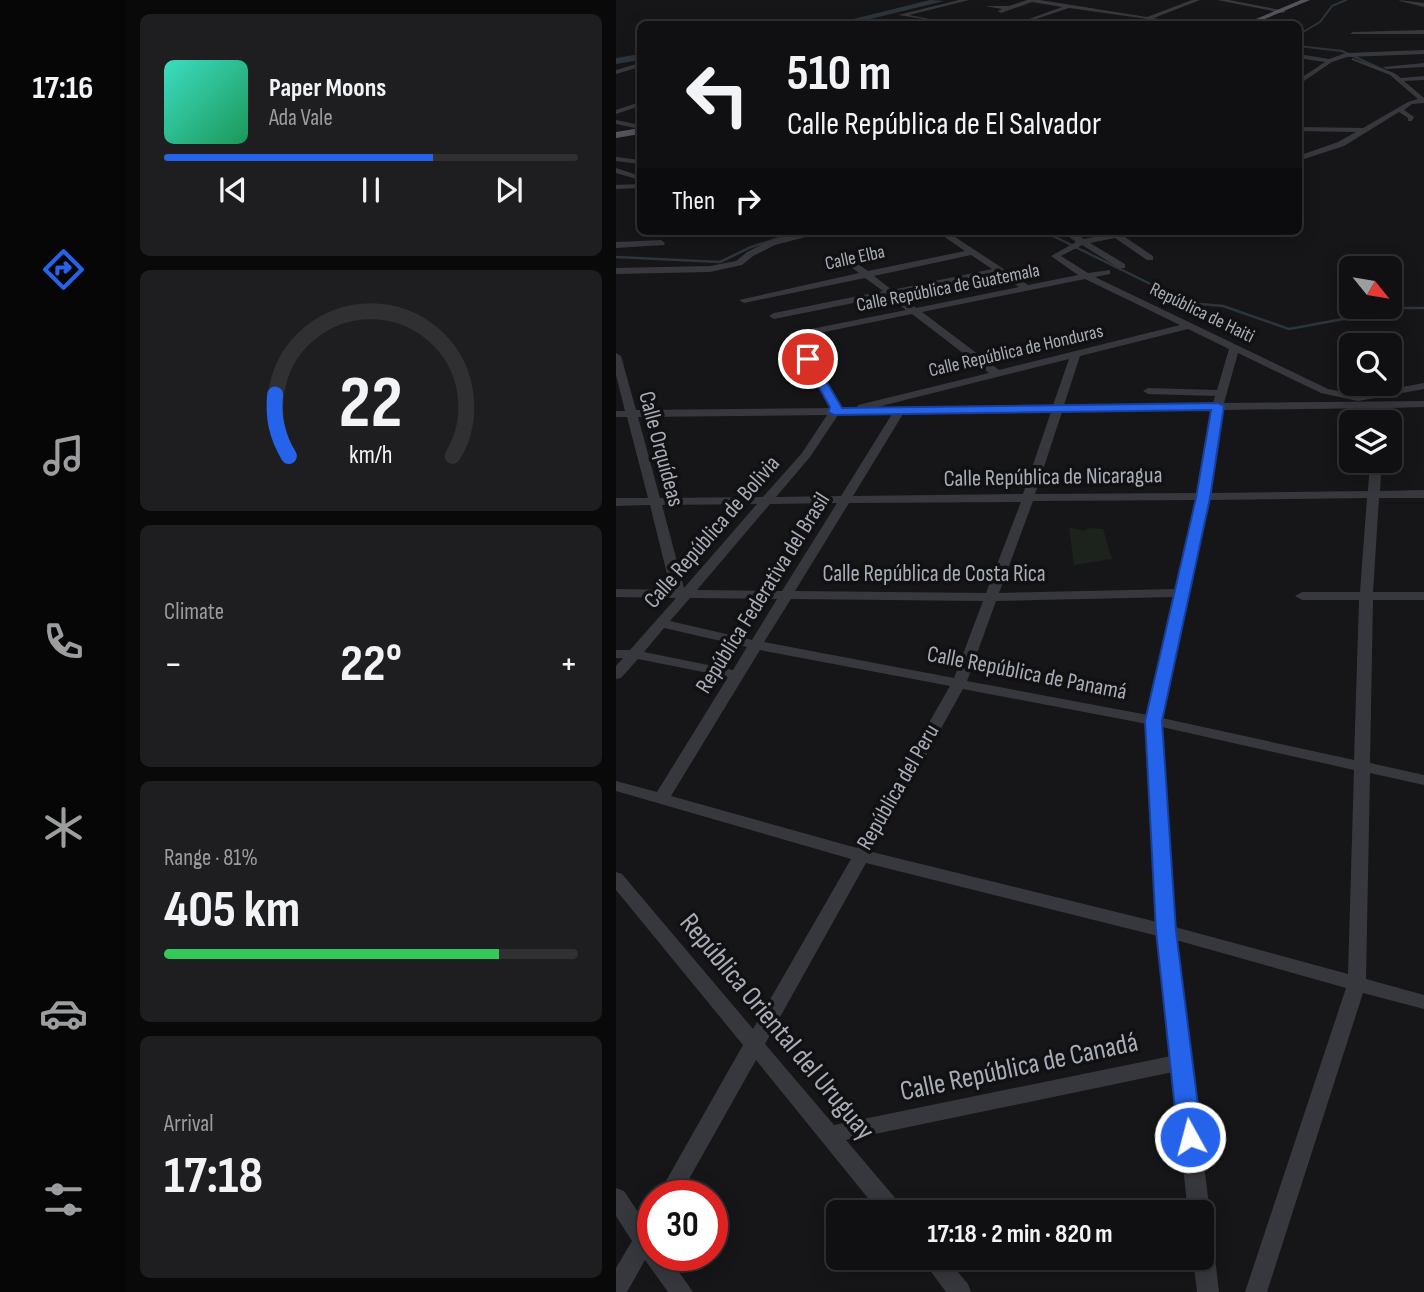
<!DOCTYPE html>
<meta charset="utf-8">
<style>
body{margin:0;font-family:"Sofia Sans Condensed",sans-serif;background:#1e1e20;color:#f1f3f6;height:100vh;display:flex;flex-direction:column;font-size:26px;white-space:nowrap}
*{box-sizing:border-box;margin:0}
p{font-size:23px;color:#9c9d9f}
.icon{flex:none;width:38px;height:38px;fill:none;stroke:currentColor;stroke-width:2;stroke-linecap:round;stroke-linejoin:round}
.map{position:relative;flex:1;overflow:hidden}
.sheet{display:flex;flex-direction:column;gap:14px;padding:14px;background:#09090a;width:490px}
.sheet>*{flex:none}
.hud{position:absolute;left:21px;top:21px;width:665px;height:214px;border-radius:10px;box-shadow:0 4px 18px #0003,0 0 0 2px #303032;background:#101012;color:#f1f3f6;overflow:hidden}
.needle{width:46px;rotate:120deg}
.tools{position:absolute;left:723px;top:256px;display:grid;gap:14px}
.tools a{display:grid;place-items:center;width:63px;height:63px;border-radius:10px;background:#101012;box-shadow:0 4px 18px #0003,0 0 0 2px #303032;font-size:35px}
.speed{position:absolute;left:21px;top:1180px;display:flex;gap:14px;font-size:35px;font-weight:700;text-align:center}
.speed>*{display:grid;place-content:center;width:91px;height:91px;border-radius:50%;background:#101012;box-shadow:0 4px 18px #0003,0 0 0 2px #303032;line-height:1}
.speed .limit{border:10px solid #d22;background:#fff;color:#111}
.pin{position:absolute;display:grid;place-items:center;width:60px;height:60px;color:#fff;margin:-30px;border:4px solid #fff;border-radius:50%;box-shadow:0 2px 7px #0007}
.me{position:absolute;width:77px;margin:-38px;rotate:353deg;stroke-linejoin:round;filter:drop-shadow(0 0 5px #0008)}
.turn{display:flex;align-items:center;gap:24px;height:147px;padding:0 35px;font-size:32px}
.turn .icon{width:91px;height:91px;stroke-width:2.5}
.turn b{display:block;font-size:49px;line-height:60px}
.then{display:flex;align-items:center;height:66px;padding:0 35px;background:#0003;gap:14px;font-size:26px}
.big{font-size:52px;font-weight:700;line-height:1.1}
.sheet .tile{flex:1;display:flex;flex-direction:column;justify-content:center;gap:10px;min-width:0;padding:0 24px;border-radius:10px;background:#1e1e20}
.sheet .dial{align-items:center;gap:0}
.dial svg{height:182px;overflow:visible;fill:none;stroke:#303032;stroke-width:7;stroke-linecap:round;text-anchor:middle}
.dial text{fill:#f1f3f6;stroke:none}
.song{display:flex;align-items:center;gap:21px}
.cover{width:84px;height:84px;border-radius:10px;background:linear-gradient(135deg,hsl(170 70% 55%),hsl(150 70% 35%))}
.played{height:7px;border-radius:4px;background:linear-gradient(90deg,#2563eb 65%,#303032 65%)}
.keys{display:flex;justify-content:space-around;direction:ltr}
.heat{display:flex;justify-content:space-between;align-items:center;font-size:38px;direction:ltr}
.charge{height:10px;border-radius:5px;background:linear-gradient(90deg,#34c759 81%,#303032 0)}
.trip{position:absolute;left:210px;top:1200px;width:388px;height:70px;border-radius:10px;background:#101012;box-shadow:0 4px 18px #0003,0 0 0 2px #303032;font-weight:700;line-height:70px;text-align:center}
main{display:flex;flex:1;min-height:0}
.tab-bar{display:flex;flex-direction:column;width:126px;justify-content:space-around;align-items:center;background:#060607;color:#9c9d9f}
.tab-bar .icon{width:49px;height:49px}
.tab-bar .active{color:#2563eb}
.tab-bar b{font-size:32px;color:#f1f3f6}
.map>svg:first-child{display:block}
.green{fill:#1c231d}
.lines{fill:none;stroke-linecap:round;stroke-linejoin:round}
.stream-far1{stroke:#2c353c;stroke-width:2}
.stream{stroke:#2c353c;stroke-width:2.5}
.river{fill:#2c353c;fill-rule:evenodd}
.minor{fill:#37383d;fill-rule:evenodd}
.major{fill:#53555c;fill-rule:evenodd}
.route{fill:#2563eb;stroke:#184099;stroke-width:2}
.labels{text-anchor:middle;dominant-baseline:central;stroke-width:7;stroke-linejoin:round;paint-order:stroke}
.far-street-label{font-size:19px;fill:#a8adb8;stroke:#111113}
.street-label{font-size:23px;fill:#a8adb8;stroke:#111113}
.near-street-label{font-size:28px;fill:#a8adb8;stroke:#111113}
</style>
<main>
<nav class="tab-bar">
<b>17:16</b>
<svg class="icon active" aria-label="directions" viewBox="0 0 24 24"><path d="M12 3l9 9-9 9-9-9zM9 14v-3h6M13 9l2 2-2 2"/></svg>
<svg class="icon" aria-label="music" viewBox="0 0 24 24"><path d="M9 18V5l10-2v13"/><circle cx="6" cy="18" r="3"/><circle cx="16" cy="16" r="3"/></svg>
<svg class="icon" aria-label="phone" viewBox="0 0 24 24"><path d="M5 4h4l2 5-3 2q2 4 5 5l2-3 5 2v4C11 20 4 13 5 4z"/></svg>
<svg class="icon" aria-label="climate" viewBox="0 0 24 24"><path d="M12 3v18M4 7l16 10M4 17L20 7"/></svg>
<svg class="icon" aria-label="car" viewBox="0 0 24 24"><path d="M5 17H2v-5l4-1 3-4h7l3 4 3 1v5h-3M9 17h6M6 11h13"/><circle cx="7" cy="17" r="2"/><circle cx="17" cy="17" r="2"/></svg>
<svg class="icon" aria-label="filters" viewBox="0 0 24 24"><path d="M4 7h16M4 17h16"/><circle cx="9" cy="7" r="2"/><circle cx="15" cy="17" r="2"/></svg>
</nav>
<section class="sheet">
<div class="tile">
<div class="song"><i class="cover"></i><div><b>Paper Moons</b><p>Ada Vale</p></div></div>
<div class="played"></div>
<div class="keys"><svg class="icon" aria-label="previous" viewBox="0 0 24 24"><path d="M18 5L8 12l10 7zM5 5v14"/></svg><svg class="icon" aria-label="pause" viewBox="0 0 24 24"><path d="M8 5v14M16 5v14"/></svg><svg class="icon" aria-label="next" viewBox="0 0 24 24"><path d="M6 5l10 7-10 7zM19 5v14"/></svg></div>
</div>
<div class="tile dial"><svg viewBox="0 0 100 80">
<path d="M14 69A42 42 0 1 1 86 69"/>
<path d="M14 69A42 42 0 0 1 8 42" stroke="#2563eb"/>
<text x="50" y="56" font-size="32" font-weight="700">22</text>
<text x="50" y="72" font-size="11">km/h</text>
</svg></div>
<div class="tile"><p>Climate</p>
<div class="heat"><a>−</a><b class="big">22°</b><a>+</a></div>
</div>
<div class="tile"><p>Range · 81%</p><b class="big">405 km</b><div class="charge"></div></div>
<div class="tile"><p>Arrival</p><b class="big">17:18</b></div>
</section>
<div class="map">
<svg width="808" height="1292" viewBox="0 0 808 1292">
<rect width="100%" height="100%" fill="#161618"/>
<!-- green -->
<path class="green" d="M 453,527 L 468,531 L 472,528 L 487,529 L 496,559 L 458,565 Z"/>
<g class="lines">
<!-- stream-far1 -->
<path class="stream-far1" d="M 682,35 L 704,22 L 716,6 L 730,0
M 682,46 L 726,51 L 781,76"/>
<!-- stream -->
<path class="stream" d="M 427,231 L 573,303 L 607,306 L 673,329 L 787,308 L 808,308
M 183,234 L 198,231
M 0,257 L 104,262 L 135,247 L 170,236"/>
<!-- river -->
<path class="river" d="M 314,0 L 328,1 L 234,24 L 217,24 Z
M 24,54 L 24,60 L 0,64 L 0,58 Z"/>
<!-- minor -->
<path class="minor" d="M 343,0 L 353,0 L 293,15 L 340,24 L 282,15 Z
M 411,0 L 424,0 L 531,17 L 576,0 L 584,0 L 538,18 L 567,24 L 453,8 L 405,24 L 399,24 L 446,7 L 416,2 L 385,13 L 382,11 L 386,9 L 369,6 L 393,6 Z
M 601,0 L 613,0 L 670,11 L 667,13 Z
M 783,0 L 808,3 L 808,7 L 784,1 Z
M 808,30 L 808,34 L 734,34 L 737,32 Z
M 808,50 L 808,54 L 731,57 L 716,62 L 682,85 L 682,80 L 709,62 L 682,58 L 682,54 L 713,59 L 730,53 Z
M 736,58 L 778,73 L 785,78 L 808,76 L 808,80 L 788,81 L 808,98 L 808,103 L 796,104 L 788,110 L 798,117 L 796,121 L 792,121 L 792,118 L 783,112 L 728,146 L 682,161 L 682,156 L 722,142 L 740,132 L 682,131 L 682,127 L 747,128 L 792,102 L 802,99 L 774,75 L 736,60 Z
M 24,63 L 24,67 L 0,74 L 0,70 Z
M 808,63 L 808,67 L 770,69 L 767,67 Z
M 24,102 L 24,106 L 0,114 L 0,110 Z
M 0,120 L 24,125 L 24,129 L 0,124 Z
M 0,157 L 24,160 L 24,164 L 0,161 Z
M 0,168 L 24,176 L 24,180 L 0,173 Z
M 24,184 L 24,188 L 0,189 L 0,185 Z
M 197,231 L 212,231 L 159,245 L 137,256 L 126,265 L 94,272 L 0,274 L 0,268 L 94,266 L 120,261 L 131,252 L 153,241 Z
M 320,231 L 330,231 L 412,285 L 462,275 L 435,256 L 460,242 L 445,231 L 455,231 L 468,239 L 493,234 L 492,231 L 500,231 L 537,256 L 537,260 L 531,260 L 499,238 L 474,243 L 509,264 L 509,268 L 503,268 L 466,245 L 445,256 L 472,273 L 494,270 L 494,274 L 479,277 L 712,389 L 742,395 L 808,383 L 808,389 L 742,401 L 705,393 L 622,353 L 608,403 L 808,401 L 808,407 L 773,408 L 771,422 L 760,422 L 762,408 L 607,410 L 594,493 L 752,491 L 754,460 L 766,460 L 764,491 L 808,490 L 808,498 L 763,498 L 757,592 L 808,592 L 808,600 L 757,600 L 754,763 L 808,775 L 808,785 L 754,773 L 750,979 L 808,995 L 808,1009 L 747,993 L 651,1292 L 629,1292 L 730,988 L 560,940 L 594,1213 L 591,1220 L 586,1222 L 586,1213 L 572,1213 L 557,1072 L 230,1140 L 286,1206 L 289,1213 L 264,1213 L 140,1060 L 64,1195 L 42,1195 L 127,1045 L 0,890 L 0,872 L 6,874 L 137,1029 L 235,859 L 0,791 L 0,781 L 41,792 L 112,677 L 22,659 L 5,678 L 0,679 L 0,666 L 7,658 L 0,658 L 0,650 L 14,650 L 60,598 L 0,597 L 0,589 L 55,590 L 34,505 L 0,506 L 0,498 L 32,498 L 11,417 L 0,417 L 0,411 L 9,411 L 0,375 L 0,353 L 5,356 L 20,410 L 214,408 L 173,335 L 175,333 L 290,310 L 272,296 L 158,319 L 153,316 L 158,313 L 267,291 L 249,278 L 128,303 L 123,300 L 243,273 L 223,258 L 222,256 L 226,253 L 252,271 L 349,251 ZM 355,255 L 376,269 L 276,290 L 258,276 ZM 383,274 L 403,287 L 300,308 L 282,294 ZM 469,279 L 564,325 L 383,370 L 306,312 ZM 296,314 L 373,373 L 242,405 L 241,408 L 225,408 L 184,337 ZM 572,329 L 613,349 L 601,390 L 532,388 L 527,391 L 532,394 L 599,396 L 597,403 L 448,405 L 464,356 ZM 453,359 L 437,405 L 257,408 ZM 596,410 L 582,493 L 419,494 L 446,412 ZM 435,412 L 407,494 L 237,496 L 287,414 ZM 276,414 L 225,496 L 160,497 L 194,457 L 222,415 ZM 211,415 L 186,453 L 147,497 L 44,498 L 22,417 ZM 751,498 L 744,592 L 686,592 L 679,596 L 686,600 L 743,600 L 738,760 L 546,718 L 593,500 ZM 581,500 L 560,589 L 383,593 L 417,501 ZM 405,502 L 370,593 L 179,591 L 233,503 ZM 221,503 L 166,591 L 81,590 L 154,504 ZM 141,504 L 68,588 L 46,505 ZM 559,597 L 532,715 L 351,681 L 380,601 ZM 74,598 L 161,599 L 136,640 L 54,621 ZM 175,599 L 367,601 L 338,678 L 148,642 ZM 48,628 L 131,647 L 117,670 L 28,652 ZM 144,650 L 334,686 L 241,848 L 55,796 ZM 347,689 L 531,724 L 541,922 L 256,852 ZM 546,727 L 738,770 L 732,974 L 559,927 ZM 250,863 L 542,936 L 555,1056 L 218,1125 L 149,1044 Z
M 45,240 L 49,243 L 48,245 L 0,248 L 0,242 Z
M 0,1188 L 8,1191 L 28,1221 L 37,1215 L 37,1255 L 51,1255 L 77,1292 L 52,1292 L 29,1260 L 11,1292 L 0,1292 L 0,1268 L 16,1241 L 0,1216 Z
M 586,1231 L 594,1234 L 597,1241 L 603,1292 L 581,1292 L 577,1258 L 586,1258 Z
M 305,1258 L 330,1258 L 352,1284 L 355,1292 L 330,1292 Z"/>
<!-- major -->
<path class="major" d="M 685,0 L 694,0 L 637,24 L 628,24 Z
M 24,128 L 24,134 L 0,138 L 0,132 Z"/>
</g>
<!-- route -->
<path class="route" d="M 188,357 L 196,357 L 226,408 L 602,403 L 608,406 L 594,498 L 546,721 L 560,931 L 586,1137 L 582,1145 L 574,1147 L 566,1145 L 562,1137 L 540,931 L 529,721 L 580,498 L 595,410 L 218,415 L 212,412 L 214,407 L 187,359 Z"/>
<g class="labels">
<!-- far-street labels -->
<g class="far-street-label">
<text transform="translate(239 258) rotate(-12)">Calle Elba</text>
<text transform="translate(332 288) rotate(-11)">Calle República de Guatemala</text>
<text transform="translate(586 313) rotate(26)">República de Haiti</text>
<text transform="translate(400 351) rotate(-13)">Calle República de Honduras</text>
</g>
<!-- street labels -->
<g class="street-label">
<text transform="translate(45 449) rotate(75)">Calle Orquídeas</text>
<text transform="translate(437 477) rotate(-1)">Calle República de Nicaragua</text>
<text transform="translate(96 532) rotate(-49)">Calle República de Bolivia</text>
<text x="318" y="574">Calle República de Costa Rica</text>
<text transform="translate(147 593) rotate(-58)">República Federativa del Brasil</text>
<text transform="translate(411 673) rotate(11)">Calle República de Panamá</text>
<text transform="translate(282 787) rotate(-60)">República del Peru</text>
</g>
<!-- near-street labels -->
<g class="near-street-label">
<text transform="translate(161 1027) rotate(50)">República Oriental del Uruguay</text>
<text transform="translate(403 1067) rotate(-12)">Calle República de Canadá</text>
</g>
</g>
</svg>
<div class="tools">
<a><svg class="needle" viewBox="-14 -14 28 28"><path d="M0-13l5 13h-10z" fill="#e53935"/><path d="M0 13l5-13h-10z" fill="#9c9d9f"/></svg></a>
<a><svg class="icon" aria-label="search" viewBox="0 0 24 24"><circle cx="10" cy="10" r="6"/><path d="M15 15l6 6"/></svg></a>
<a><svg class="icon" aria-label="layers" viewBox="0 0 24 24"><path d="M12 4l9 5-9 5-9-5zM3 14l9 5 9-5"/></svg></a>
</div>
<div class="speed"><div class="limit">30</div></div>
<div class="pin" style="left:192px;top:359px;background:#d93025"><svg class="icon" aria-label="arrive" viewBox="0 0 24 24"><path d="M6 21V4h12l-3 4 3 4H6"/></svg></div>
<svg class="me" style="left:574px;top:1137px" viewBox="-20 -20 40 40"><circle r="17" fill="#2563eb" stroke="#fff" stroke-width="3"/><path d="M0-11L8 9 0 5-8 9z" fill="#fff"/></svg>
<div class="trip">17:18 · 2 min · 820 m</div>
<div class="hud">
<div class="turn"><svg class="icon" aria-label="left" viewBox="0 0 24 24"><path d="M17 20v-9H6M10 6l-5 5 5 5"/></svg><div><b>510 m</b>Calle República de El Salvador</div></div>
<div class="then">Then<svg class="icon" aria-label="right" viewBox="0 0 24 24"><path d="M7 20v-9h11M14 6l5 5-5 5"/></svg></div>
</div>
</div>
</main>
